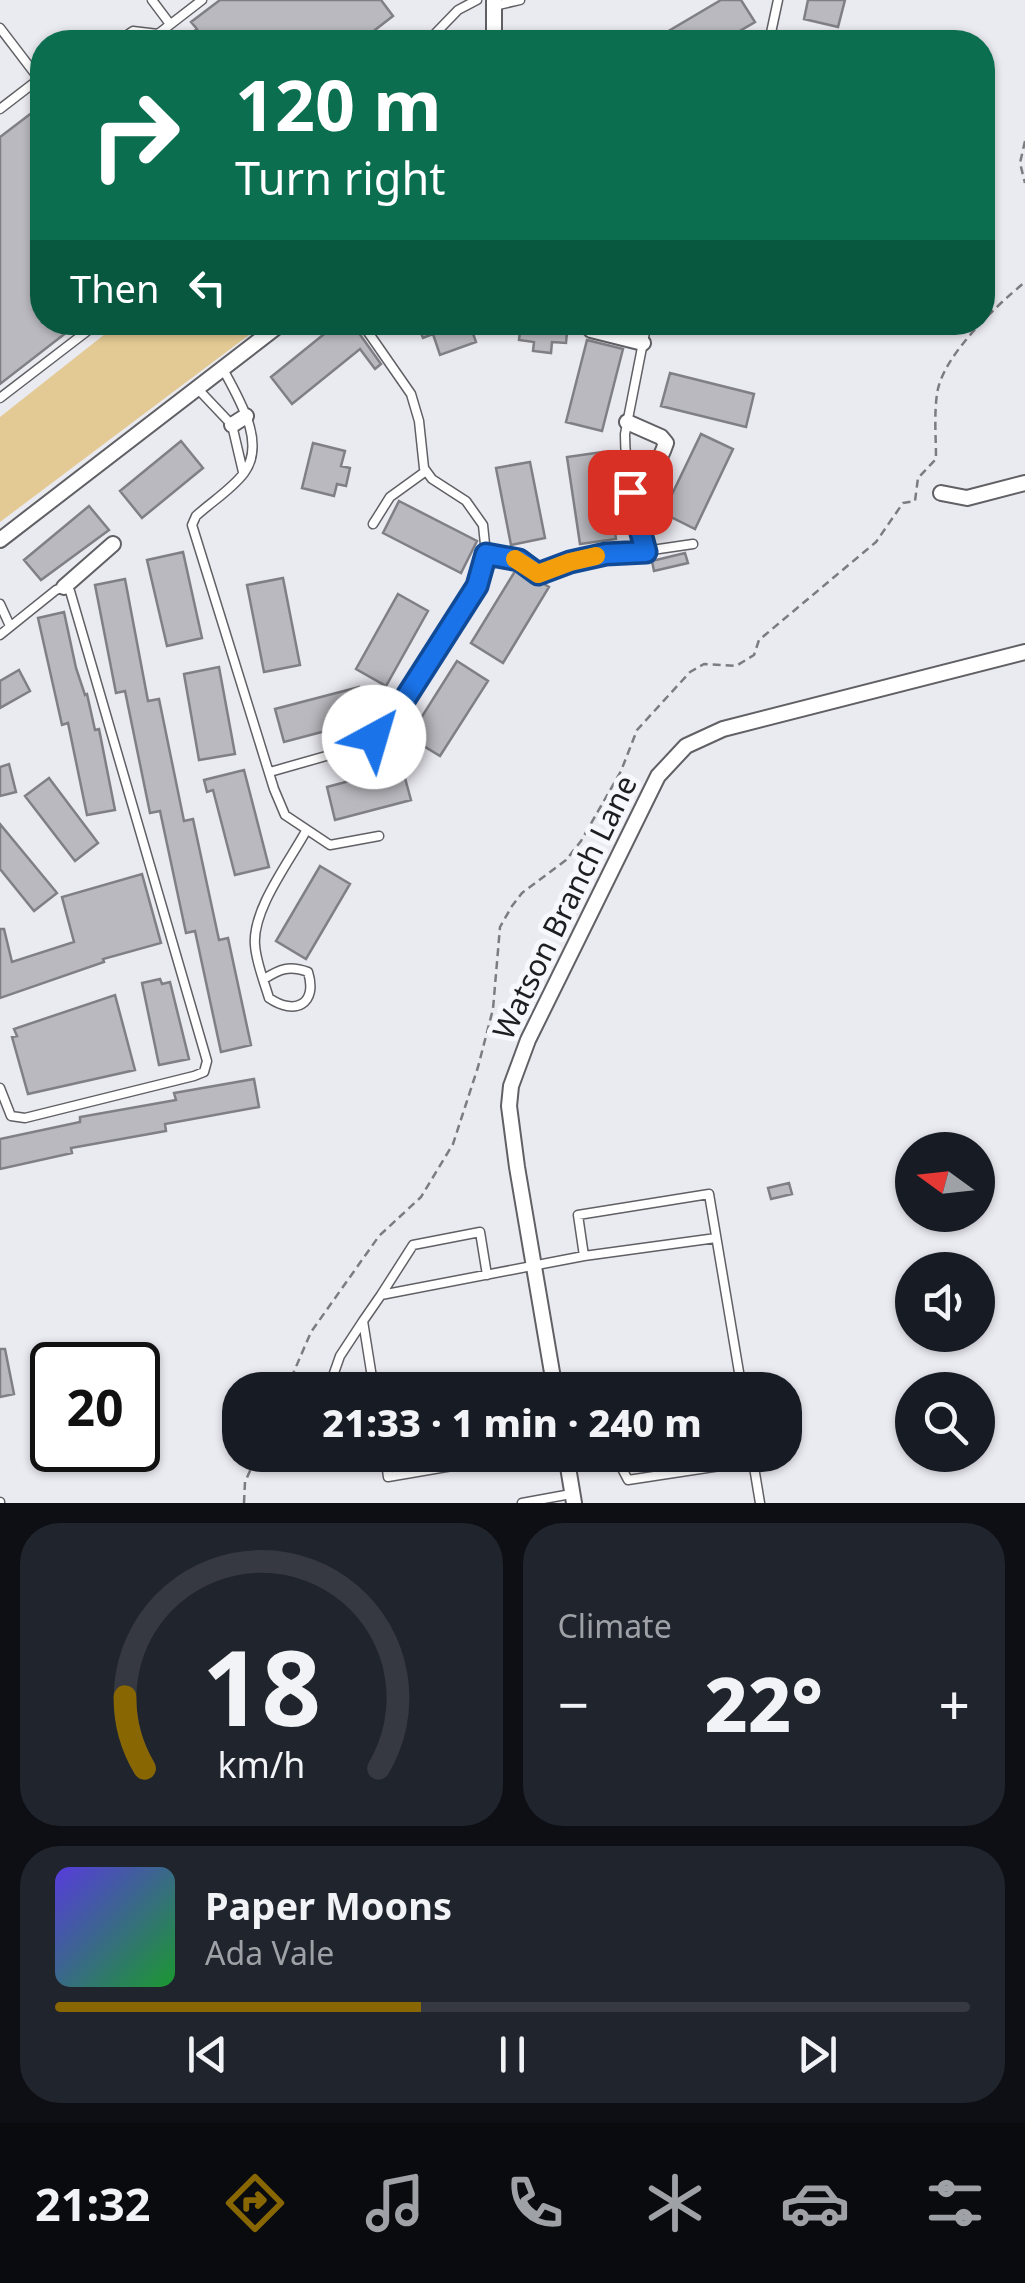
<!DOCTYPE html>
<meta charset="utf-8">
<style>
body{margin:0;font-family:"Noto Sans",sans-serif;background:#20242c;color:#f1f3f6;height:100vh;display:flex;flex-direction:column;font-size:38px;white-space:nowrap}
*{box-sizing:border-box;margin:0}
p{font-size:32px;color:#9ea1a6}
.icon{flex:none;width:55px;height:55px;fill:none;stroke:currentColor;stroke-width:2;stroke-linecap:round;stroke-linejoin:round}
.map{position:relative;height:1503px;overflow:hidden}
.details{display:flex;flex-direction:column;gap:20px;padding:20px;background:#0d0f14;flex:1}
.details>*{flex:none}
.banner{position:absolute;left:30px;top:30px;width:965px;height:305px;border-radius:40px;box-shadow:0 2px 8px #0004;background:#0b6e4f;color:#fff;overflow:hidden}
.needle{width:65px;rotate:285deg}
.buttons{position:absolute;left:895px;top:1132px;display:grid;gap:20px}
.buttons a{display:grid;place-items:center;width:100px;height:100px;border-radius:50%;background:#171b24;box-shadow:0 2px 8px #0004;font-size:50px}
.speed{position:absolute;left:30px;top:1342px;display:flex;gap:20px;font-size:50px;font-weight:700;text-align:center}
.speed>*{display:grid;place-content:center;width:130px;height:130px;border-radius:50%;background:#171b24;box-shadow:0 2px 8px #0004;line-height:1}
.speed .limit{border:5px solid #111;border-radius:15px;background:#fff;color:#111}
.pin{position:absolute;display:grid;place-items:center;width:85px;height:85px;color:#fff;margin:-42px;border-radius:20px;box-shadow:0 5px 15px #0006}
.me{position:absolute;width:110px;margin:-55px;rotate:39deg;stroke-linejoin:round;filter:drop-shadow(0 0 8px #0008)}
.turn{display:flex;align-items:center;gap:35px;height:210px;padding:0 40px;font-size:45px}
.turn .icon{width:130px;height:130px;stroke-width:2.5}
.turn b{display:block;font-size:70px;line-height:85px}
.then{display:flex;align-items:center;height:95px;padding:0 40px;background:#0003;gap:20px;font-size:38px}
.big{font-size:75px;font-weight:800;line-height:1.1}
.details .widget{flex:1;display:flex;flex-direction:column;justify-content:center;gap:15px;min-width:0;padding:0 35px;border-radius:40px;background:#20242c}
.details .dial{align-items:center;gap:0}
.dial svg{height:260px;overflow:visible;fill:none;stroke:#363941;stroke-width:7;stroke-linecap:round;text-anchor:middle}
.dial text{fill:#f1f3f6;stroke:none}
.song{display:flex;align-items:center;gap:30px}
.cover{width:120px;height:120px;border-radius:15px;background:linear-gradient(135deg,hsl(250 70% 55%),hsl(130 70% 35%))}
.played{height:10px;border-radius:5px;background:linear-gradient(90deg,#886703 40%,#363941 40%)}
.keys{display:flex;justify-content:space-around;direction:ltr}
.heat{display:flex;justify-content:space-between;align-items:center;font-size:55px;direction:ltr}
.details .tiles{flex:1;display:grid;gap:20px;grid-template-columns:1fr 1fr}
.widget:last-child{grid-column:span 2}
.trip{position:absolute;left:222px;top:1372px;width:580px;height:100px;border-radius:40px;background:#171b24;box-shadow:0 2px 8px #0004;font-weight:800;line-height:100px;text-align:center}
.tab-bar{display:flex;height:160px;justify-content:space-around;align-items:center;background:#090b0e;color:#9ea1a6}
.tab-bar .icon{width:70px;height:70px}
.tab-bar .selected{color:#886703}
.tab-bar b{font-size:45px;color:#f1f3f6}
.map>svg:first-child{display:block}
.green{fill:#e3ca94}
.building{fill:#b9b9bf;stroke:#7f7f85;stroke-width:2.5}
.lines{fill:none;stroke-linecap:round;stroke-linejoin:round}
.service-casing{stroke:#606065;stroke-width:11}
.minor-casing{stroke:#606065;stroke-width:18}
.path{stroke:#7c7c80;stroke-width:2.5;stroke-dasharray:8 5;stroke-linecap:butt}
.service{stroke:#fff;stroke-width:8}
.minor{stroke:#fff;stroke-width:14}
.route-casing{stroke:#114b97;stroke-width:25}
.route{stroke:#1a73e8;stroke-width:18}
.slow{stroke:#f59e0b;stroke-width:18}
.labels{text-anchor:middle;dominant-baseline:central;stroke-width:10;stroke-linejoin:round;paint-order:stroke}
.street-label{font-size:30px;fill:#1e1e20;stroke:#f7f8fe}
</style>
<div class="map">
<svg width="1025" height="1503" viewBox="0 0 1025 1503">
<rect width="100%" height="100%" fill="#eaeaf1"/>
<!-- green -->
<path class="green" d="M 119,323 L 265,323 L 0,522 L 0,417 Z"/>
<!-- building -->
<path class="building" d="M 220,0 L 381,0 L 393,16 L 375,30 L 385,42 L 180,42 L 197,29 L 191,22 Z
M 721,0 L 741,0 L 755,22 L 721,42 L 650,42 Z
M 808,0 L 845,0 L 838,27 L 804,19 Z
M 42,105 L 42,322 L 80,322 L 0,384 L 0,137 Z
M 339,322 L 351,322 L 381,364 L 375,369 L 360,349 L 292,404 L 271,377 Z
M 416,322 L 469,322 L 476,342 L 440,355 L 433,334 L 423,338 Z
M 521,322 L 568,322 L 566,343 L 552,342 L 551,353 L 533,351 L 534,342 L 519,340 Z
M 587,340 L 623,349 L 602,431 L 566,422 Z
M 670,373 L 754,394 L 746,427 L 661,406 Z
M 701,434 L 733,449 L 695,529 L 663,513 Z
M 181,441 L 203,468 L 142,518 L 120,491 Z
M 313,443 L 345,451 L 341,466 L 350,468 L 346,486 L 337,484 L 334,496 L 302,488 Z
M 603,452 L 616,539 L 580,544 L 567,457 Z
M 530,462 L 545,538 L 511,545 L 496,468 Z
M 399,501 L 477,541 L 461,573 L 383,533 Z
M 89,506 L 109,530 L 41,580 L 24,560 Z
M 183,552 L 202,638 L 167,646 L 147,560 Z
M 685,553 L 688,563 L 654,571 L 652,561 Z
M 517,568 L 549,587 L 503,663 L 471,643 Z
M 283,578 L 300,665 L 264,672 L 247,585 Z
M 125,579 L 148,701 L 159,699 L 184,821 L 193,819 L 219,940 L 228,938 L 251,1045 L 221,1052 L 195,931 L 186,933 L 160,811 L 150,813 L 125,691 L 116,693 L 95,585 Z
M 398,594 L 428,611 L 386,686 L 356,669 Z
M 64,612 L 76,668 L 85,695 L 87,694 L 95,730 L 99,729 L 115,810 L 87,815 L 68,723 L 62,725 L 38,618 Z
M 457,661 L 488,681 L 440,756 L 409,737 Z
M 219,667 L 235,754 L 199,760 L 184,674 Z
M 19,670 L 30,691 L 0,708 L 0,681 Z
M 359,687 L 367,720 L 284,742 L 275,709 Z
M 9,764 L 16,792 L 0,796 L 0,767 Z
M 402,767 L 411,800 L 335,820 L 327,787 Z
M 244,770 L 269,867 L 235,875 L 213,790 L 207,792 L 204,780 Z
M 49,778 L 98,843 L 75,861 L 25,796 Z
M 0,824 L 57,893 L 34,911 L 0,869 Z
M 320,866 L 350,884 L 306,959 L 276,941 Z
M 142,874 L 161,943 L 103,959 L 104,962 L 0,998 L 0,929 L 4,929 L 12,962 L 74,942 L 62,897 Z
M 160,979 L 162,984 L 170,982 L 189,1059 L 159,1065 L 142,983 Z
M 115,995 L 135,1070 L 28,1094 L 12,1037 L 17,1036 L 14,1029 Z
M 254,1079 L 259,1107 L 165,1124 L 166,1131 L 71,1148 L 72,1153 L 0,1169 L 0,1139 L 80,1122 L 80,1117 L 176,1100 L 174,1093 Z
M 789,1183 L 792,1194 L 771,1199 L 768,1188 Z
M 0,1349 L 5,1349 L 14,1394 L 0,1397 Z"/>
<g class="lines">
<!-- service casing -->
<g class="service-casing">
<path id="service" d="M 152,0 L 170,24
M 494,6 L 520,0
M 0,28 L 39,79 L 0,109
M 117,42 L 133,31 L 158,34 L 202,0
M 427,42 L 458,10 L 477,0
M 769,42 L 778,0
M 223,369 C 238,398 267,442 244,473 C 231,490 211,502 196,516 L 192,525 L 274,789 L 285,815 L 330,845 L 379,836
M 196,387 L 232,425 L 243,472
M 0,398 L 99,322
M 373,524 L 390,497 L 426,471
M 646,552 C 636,513 625,475 625,434 L 647,322
M 486,554 L 519,560 L 539,574 L 549,573 L 570,562 L 693,544
M 0,604 L 10,626
M 0,635 L 56,590 L 64,587 L 70,591 L 207,1061 L 204,1072 L 194,1076 L 25,1118 L 11,1116 L 0,1088
M 270,772 L 354,748 L 389,724 L 477,586 L 486,554 L 483,525 L 466,501 L 432,479 L 424,468 L 419,421 L 411,394 L 361,322
M 264,979 C 280,969 289,965 308,972 C 318,1004 295,1016 269,998 C 264,981 256,962 255,945 C 252,910 289,862 306,831
M 584,1256 L 578,1215 L 709,1194 L 742,1390
M 381,1295 L 413,1245 L 480,1232 L 487,1275
M 328,1390 L 340,1356 L 363,1321
M 374,1390 L 363,1321 L 381,1295 L 584,1256 L 716,1238
M 722,1390 L 741,1387
M 385,1455 L 388,1477 L 517,1455
M 615,1455 L 628,1480 L 753,1461
M 752,1455 L 760,1503
M 0,1502 L 0,1503
M 522,1503 L 571,1494"/>
</g>
<!-- minor casing -->
<g class="minor-casing">
<path id="minor" d="M 494,0 L 494,42
M 591,330 L 643,343
M 627,422 L 661,437 L 666,443 C 659,464 648,479 630,492
M 232,425 L 246,416
M 941,493 L 967,498 L 1025,483
M 0,540 L 283,322
M 64,587 L 113,544
M 555,1390 L 517,1167 L 509,1106 L 511,1086 L 528,1040 L 658,776 L 686,746 L 723,729 L 1025,652
M 566,1455 L 574,1503"/>
</g>
<!-- path -->
<path class="path" d="M 1025,141 L 1020,163 L 1025,183
M 286,1390 L 311,1332 L 379,1236 L 421,1197 L 453,1144 L 478,1067 L 493,1009 L 500,927 L 512,906 L 522,893 L 566,860 L 581,841 L 621,771 L 637,730 L 690,672 L 704,664 L 736,666 L 754,655 L 759,640 L 876,542 L 903,503 L 915,501 L 918,478 L 936,459 C 936,438 934,415 937,394 C 942,356 996,306 1025,282
M 244,1503 L 245,1482 L 257,1455"/>
<!-- service -->
<use href="#service" class="service"/>
<!-- minor -->
<use href="#minor" class="minor"/>
</g>
<g class="lines">
<!-- route casing -->
<g class="route-casing">
<path id="route" d="M 374,737 L 389,724 L 477,586 L 486,554 L 519,560 L 538,574 L 570,562 L 606,554 L 646,552 L 630,492"/>
</g>
<!-- route -->
<use href="#route" class="route"/>
<!-- slow -->
<path class="slow" d="M 515,559 L 538,574 L 570,562 L 596,556"/>
</g>
<g class="labels">
<!-- street labels -->
<g class="street-label">
<text transform="translate(564 907) rotate(-64)">Watson Branch Lane</text>
</g>
</g>
</svg>
<div class="buttons">
<a><svg class="needle" viewBox="-14 -14 28 28"><path d="M0-13l5 13h-10z" fill="#e53935"/><path d="M0 13l5-13h-10z" fill="#9ea1a6"/></svg></a>
<a><svg class="icon" aria-label="sound" viewBox="0 0 24 24"><path d="M4 9h4l5-4v14l-5-4H4zM17 9q2 3 0 6"/></svg></a>
<a><svg class="icon" aria-label="search" viewBox="0 0 24 24"><circle cx="10" cy="10" r="6"/><path d="M15 15l6 6"/></svg></a>
</div>
<div class="speed"><div class="limit">20</div></div>
<div class="pin" style="left:630px;top:492px;background:#d93025"><svg class="icon" aria-label="arrive" viewBox="0 0 24 24"><path d="M6 21V4h12l-3 4 3 4H6"/></svg></div>
<svg class="me" style="left:374px;top:737px" viewBox="-20 -20 40 40"><circle r="19" fill="#fff"/><path d="M0-13L10 11 0 6-10 11z" fill="#1a73e8"/></svg>
<div class="trip">21:33 · 1 min · 240 m</div>
<div class="banner">
<div class="turn"><svg class="icon" aria-label="right" viewBox="0 0 24 24"><path d="M7 20v-9h11M14 6l5 5-5 5"/></svg><div><b>120 m</b>Turn right</div></div>
<div class="then">Then<svg class="icon" aria-label="left" viewBox="0 0 24 24"><path d="M17 20v-9H6M10 6l-5 5 5 5"/></svg></div>
</div>
</div>
<section class="details">
<div class="tiles">
<div class="widget dial"><svg viewBox="0 0 100 80">
<path d="M14 69A42 42 0 1 1 86 69"/>
<path d="M14 69A42 42 0 0 1 8 47" stroke="#886703"/>
<text x="50" y="56" font-size="32" font-weight="700">18</text>
<text x="50" y="72" font-size="11">km/h</text>
</svg></div>
<div class="widget"><p>Climate</p>
<div class="heat"><a>−</a><b class="big">22°</b><a>+</a></div>
</div>
<div class="widget">
<div class="song"><i class="cover"></i><div><b>Paper Moons</b><p>Ada Vale</p></div></div>
<div class="played"></div>
<div class="keys"><svg class="icon" aria-label="previous" viewBox="0 0 24 24"><path d="M18 5L8 12l10 7zM5 5v14"/></svg><svg class="icon" aria-label="pause" viewBox="0 0 24 24"><path d="M8 5v14M16 5v14"/></svg><svg class="icon" aria-label="next" viewBox="0 0 24 24"><path d="M6 5l10 7-10 7zM19 5v14"/></svg></div>
</div>
</div>
</section>
<nav class="tab-bar">
<b>21:32</b>
<svg class="icon selected" aria-label="directions" viewBox="0 0 24 24"><path d="M12 3l9 9-9 9-9-9zM9 14v-3h6M13 9l2 2-2 2"/></svg>
<svg class="icon" aria-label="music" viewBox="0 0 24 24"><path d="M9 18V5l10-2v13"/><circle cx="6" cy="18" r="3"/><circle cx="16" cy="16" r="3"/></svg>
<svg class="icon" aria-label="phone" viewBox="0 0 24 24"><path d="M5 4h4l2 5-3 2q2 4 5 5l2-3 5 2v4C11 20 4 13 5 4z"/></svg>
<svg class="icon" aria-label="climate" viewBox="0 0 24 24"><path d="M12 3v18M4 7l16 10M4 17L20 7"/></svg>
<svg class="icon" aria-label="car" viewBox="0 0 24 24"><path d="M5 17H2v-5l4-1 3-4h7l3 4 3 1v5h-3M9 17h6M6 11h13"/><circle cx="7" cy="17" r="2"/><circle cx="17" cy="17" r="2"/></svg>
<svg class="icon" aria-label="filters" viewBox="0 0 24 24"><path d="M4 7h16M4 17h16"/><circle cx="9" cy="7" r="2"/><circle cx="15" cy="17" r="2"/></svg>
</nav>
